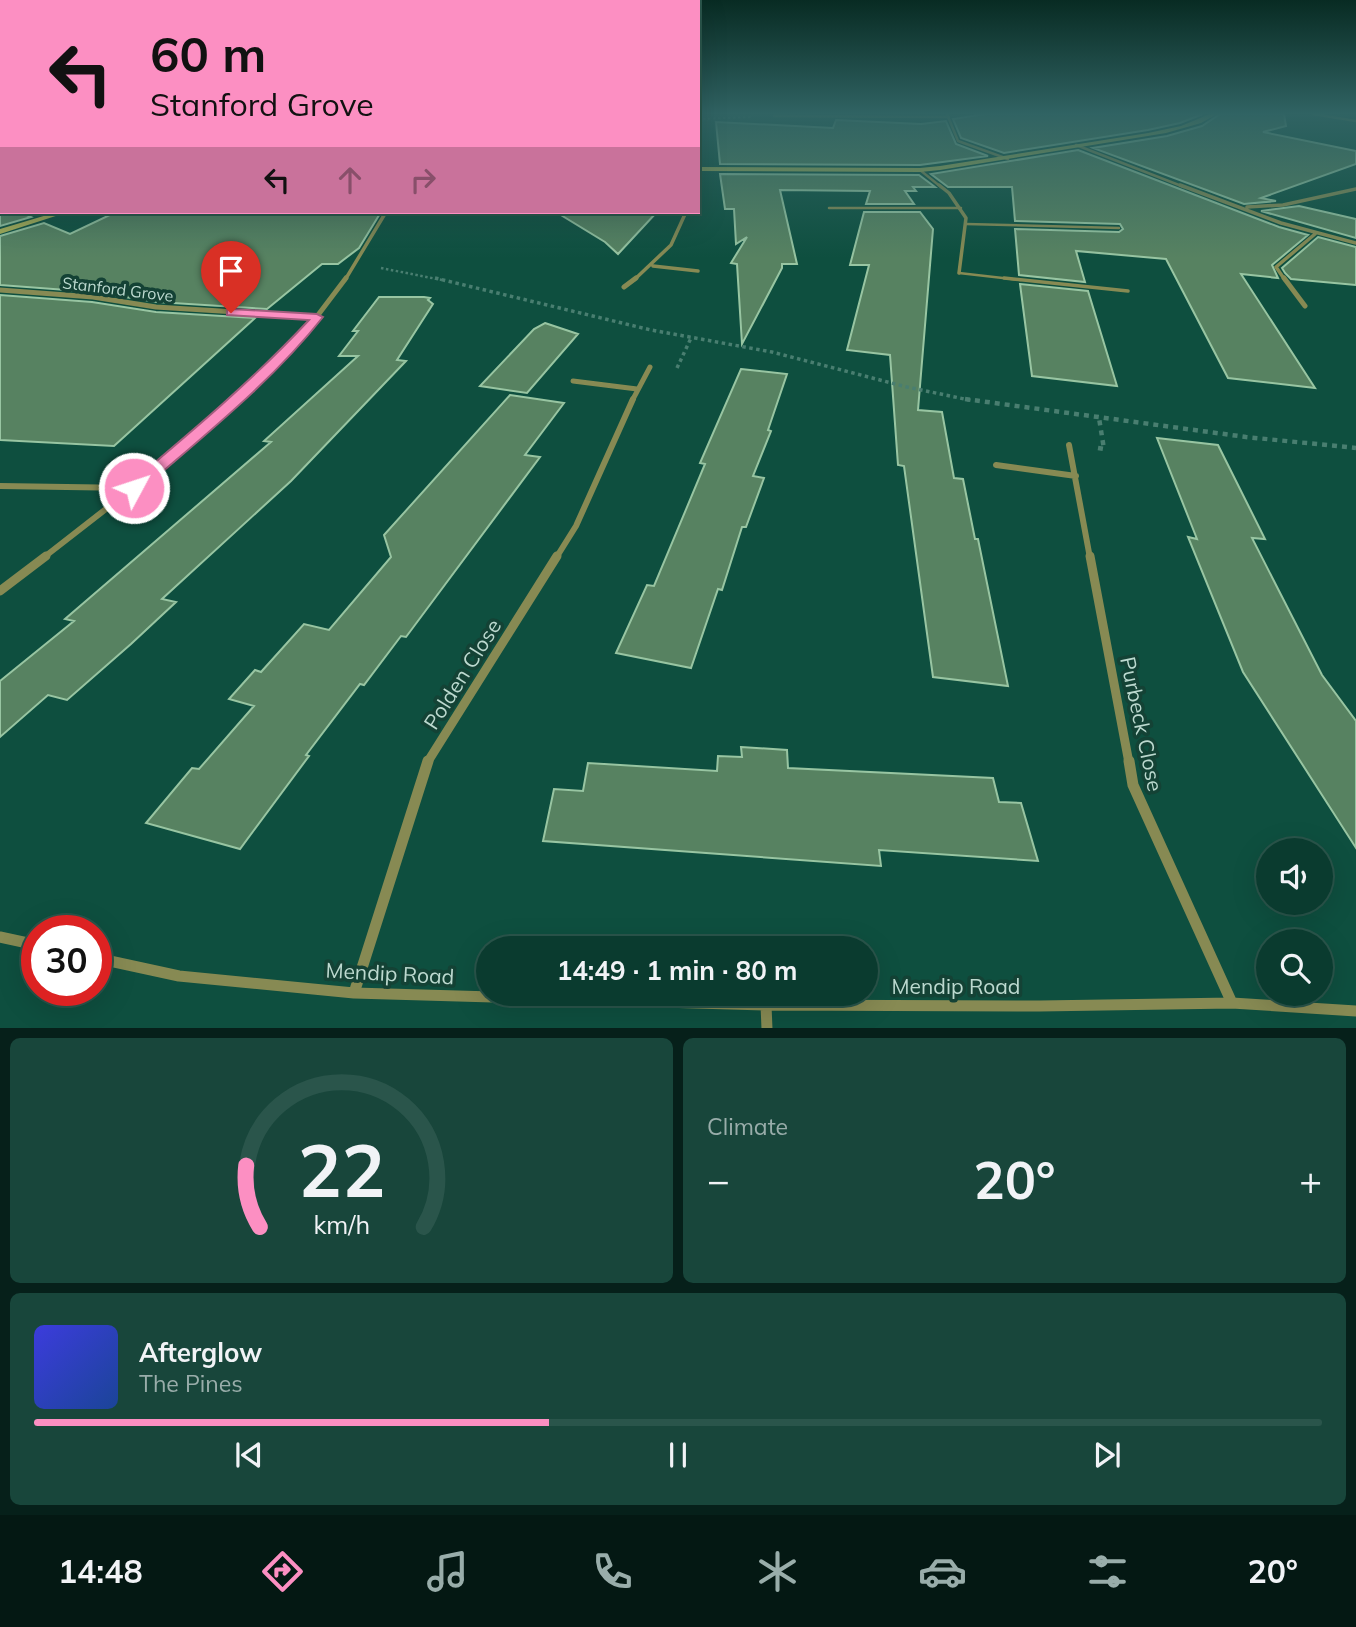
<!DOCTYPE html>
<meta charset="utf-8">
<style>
body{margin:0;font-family:Mulish,sans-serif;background:#18463b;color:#f1f3f6;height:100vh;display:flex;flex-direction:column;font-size:26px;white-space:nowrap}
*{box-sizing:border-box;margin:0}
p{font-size:23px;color:#99adaa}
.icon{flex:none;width:38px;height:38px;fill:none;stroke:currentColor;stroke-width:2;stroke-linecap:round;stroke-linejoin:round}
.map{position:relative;height:1028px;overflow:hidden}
.sheet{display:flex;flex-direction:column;gap:10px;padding:10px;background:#06201a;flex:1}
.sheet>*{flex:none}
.hud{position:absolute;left:0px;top:0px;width:700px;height:214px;box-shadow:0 7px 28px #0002,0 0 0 2px #2a554b;background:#fc8fc2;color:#111;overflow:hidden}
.controls{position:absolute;left:1256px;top:838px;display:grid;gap:14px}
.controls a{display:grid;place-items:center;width:77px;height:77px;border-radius:50%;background:#0a3b2f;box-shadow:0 7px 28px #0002,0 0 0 2px #2a554b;font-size:35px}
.speed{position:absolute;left:21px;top:915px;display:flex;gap:14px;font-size:35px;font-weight:700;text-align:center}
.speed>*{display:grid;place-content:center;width:91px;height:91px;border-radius:50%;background:#0a3b2f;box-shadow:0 7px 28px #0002,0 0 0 2px #2a554b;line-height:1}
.speed .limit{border:10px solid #d22;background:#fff;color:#111}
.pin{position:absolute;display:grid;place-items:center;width:60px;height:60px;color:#fff;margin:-72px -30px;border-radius:50% 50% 50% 0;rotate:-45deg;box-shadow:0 0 7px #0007}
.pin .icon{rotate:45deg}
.me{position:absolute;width:77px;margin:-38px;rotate:50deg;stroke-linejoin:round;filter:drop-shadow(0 0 5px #0008)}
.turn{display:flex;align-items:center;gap:24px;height:147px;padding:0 35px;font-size:32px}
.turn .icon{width:91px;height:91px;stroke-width:2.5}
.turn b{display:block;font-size:49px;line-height:60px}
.lanes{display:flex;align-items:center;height:66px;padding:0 35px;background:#0003;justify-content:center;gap:35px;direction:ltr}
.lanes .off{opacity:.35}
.big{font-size:52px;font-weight:700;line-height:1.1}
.sheet .card{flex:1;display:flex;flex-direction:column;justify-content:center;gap:10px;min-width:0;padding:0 24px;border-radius:10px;background:#18463b}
.sheet .dial{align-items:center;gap:0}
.dial svg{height:182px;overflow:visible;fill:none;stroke:#2a554b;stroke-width:7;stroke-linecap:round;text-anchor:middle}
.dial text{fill:#f1f3f6;stroke:none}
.song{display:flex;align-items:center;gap:21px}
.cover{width:84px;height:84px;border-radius:10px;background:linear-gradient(135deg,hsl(240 70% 55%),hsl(220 70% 35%))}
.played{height:7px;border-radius:4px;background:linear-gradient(90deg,#fc8fc2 40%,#2a554b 40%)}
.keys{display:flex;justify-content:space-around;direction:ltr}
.heat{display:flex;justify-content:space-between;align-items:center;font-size:38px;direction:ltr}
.sheet .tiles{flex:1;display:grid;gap:10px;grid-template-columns:1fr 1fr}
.card:last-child{grid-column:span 2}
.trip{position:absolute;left:476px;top:936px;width:402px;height:70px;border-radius:35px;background:#0a3b2f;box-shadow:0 7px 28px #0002,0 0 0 2px #2a554b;font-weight:700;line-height:70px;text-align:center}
.dock{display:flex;height:112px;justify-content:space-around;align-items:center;background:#041813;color:#99adaa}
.dock .icon{width:49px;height:49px}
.dock .on{color:#fc8fc2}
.dock b{font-size:32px;color:#f1f3f6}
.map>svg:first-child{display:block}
.building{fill:#578261;stroke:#98c5a2;stroke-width:2}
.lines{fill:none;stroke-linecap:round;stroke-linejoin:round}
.path-far3{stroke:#497e70;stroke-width:2;stroke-dasharray:2.5 2.5;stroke-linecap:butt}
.path-far2{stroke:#497e70;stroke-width:2.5;stroke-dasharray:2.5 2.5;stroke-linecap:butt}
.path-far1{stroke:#497e70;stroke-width:3.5;stroke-dasharray:3.5 3.5;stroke-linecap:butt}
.path{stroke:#497e70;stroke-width:4.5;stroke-dasharray:5 5;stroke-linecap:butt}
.lane-far1{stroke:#878a53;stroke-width:2.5}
.lane{stroke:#878a53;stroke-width:3.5}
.street-far5{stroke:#878a53;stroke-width:2.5}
.street-far4{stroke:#878a53;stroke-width:3.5}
.street-far3{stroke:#878a53;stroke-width:5}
.street-far2{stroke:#878a53;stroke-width:6}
.street-far1{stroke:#878a53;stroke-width:9}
.street{stroke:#878a53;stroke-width:11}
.secondary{fill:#adb156;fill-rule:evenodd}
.route{fill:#fc8fc2;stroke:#a45d7e;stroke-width:2}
.labels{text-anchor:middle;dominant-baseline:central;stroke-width:7;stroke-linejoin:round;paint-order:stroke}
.far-street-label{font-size:16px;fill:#bcd9cf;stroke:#144235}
.near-street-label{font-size:21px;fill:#bcd9cf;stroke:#144235}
</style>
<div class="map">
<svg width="1356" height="1029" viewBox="0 0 1356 1029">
<rect width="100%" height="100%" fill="#0e4f3f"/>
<!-- building -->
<path class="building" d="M 985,114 L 1203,114 L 1180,123 L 1148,130 L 1004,153 L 961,138 L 953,119 Z
M 1220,114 L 1284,114 L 1286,126 L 1263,132 L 1356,151 L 1356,164 L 1261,198 L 1276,201 L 1244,204 L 1093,148 L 1167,136 L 1202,126 Z
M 836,120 L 921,124 L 946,121 L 956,144 L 988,156 L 920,165 L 720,164 L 716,122 L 833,128 Z
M 1078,150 L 1279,227 L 1308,235 L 1272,265 L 1278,278 L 1241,274 L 1315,388 L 1228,378 L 1166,259 L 1076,251 L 1085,282 L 1019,275 L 1015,229 L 1119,232 L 1123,229 L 1120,224 L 1015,221 L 1012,187 L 948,187 L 931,174 Z
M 720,174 L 919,175 L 935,187 L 913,187 L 916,191 L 905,191 L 914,204 L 866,204 L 870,191 L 780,190 L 797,264 L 782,264 L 782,268 L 742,344 L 737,264 L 731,263 L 747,237 L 736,244 L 734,209 L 725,209 Z
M 0,203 L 2,212 L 20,212 L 31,217 L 0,226 Z
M 1299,206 L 1356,219 L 1356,238 L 1261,211 Z
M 116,212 L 153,213 L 381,212 L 359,248 L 338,264 L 322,264 L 267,309 L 157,302 L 93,292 L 0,285 L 0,236 L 44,223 L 70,234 Z
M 556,212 L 657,212 L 618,254 L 605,242 Z
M 864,212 L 920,212 L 933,229 L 918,410 L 942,412 L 954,478 L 963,479 L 975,539 L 978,539 L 1008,686 L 933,677 L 904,466 L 898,465 L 890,355 L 847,350 L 869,265 L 850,265 Z
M 1318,237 L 1356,247 L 1356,285 L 1291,279 L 1285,273 L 1282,268 Z
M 1020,284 L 1088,291 L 1117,386 L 1032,376 Z
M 0,295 L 92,302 L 156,312 L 255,318 L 114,446 L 0,440 Z
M 379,297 L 424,297 L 430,298 L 428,300 L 433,304 L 397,360 L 406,361 L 291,481 L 162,599 L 176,602 L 131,644 L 67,700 L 48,695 L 0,737 L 0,681 L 74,621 L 65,619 L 271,442 L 264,441 L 358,356 L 339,356 L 358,331 L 353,331 Z
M 545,323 L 578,334 L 527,393 L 480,386 L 534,329 Z
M 741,369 L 787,374 L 768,430 L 771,431 L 753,476 L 764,478 L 746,527 L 742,527 L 722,590 L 718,589 L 691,668 L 616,653 L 647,585 L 654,586 L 705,464 L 700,463 Z
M 510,395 L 564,403 L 525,455 L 540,457 L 406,637 L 401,636 L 364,685 L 360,684 L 306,755 L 309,756 L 240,849 L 146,823 L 192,768 L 199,769 L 254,706 L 229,699 L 255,670 L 261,672 L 304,624 L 329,630 L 391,557 L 384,535 Z
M 1157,438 L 1218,445 L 1265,539 L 1252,538 L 1322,675 L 1356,721 L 1356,848 L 1243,672 L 1188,537 L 1197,539 Z
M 741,747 L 787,750 L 788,768 L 993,778 L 999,802 L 1021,803 L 1038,861 L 879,850 L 881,866 L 543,841 L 554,789 L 583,791 L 588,763 L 717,771 L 718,756 L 742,757 Z"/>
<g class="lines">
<!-- path-far3 -->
<path class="path-far3" d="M 698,119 L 752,117"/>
<!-- path-far2 -->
<path class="path-far2" d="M 381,268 L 442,280"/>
<!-- path-far1 -->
<path class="path-far1" d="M 435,278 L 651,330 L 772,352 L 907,387 L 974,401
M 677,368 L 691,338"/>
<!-- path -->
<path class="path" d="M 965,399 L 1246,437 L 1356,448
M 1098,448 L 1104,449 L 1099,418"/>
<!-- lane-far1 -->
<path class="lane-far1" d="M 829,208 L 961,208
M 966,224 L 1119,228
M 959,273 L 1021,280"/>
<!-- lane -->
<path class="lane" d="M 1004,278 L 1128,291"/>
<!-- street-far5 -->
<path class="street-far5" d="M 947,114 L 958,141 L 1008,159
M 1313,114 L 1356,121
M 774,116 L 949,117
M 1076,145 L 1184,187
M 920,170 L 941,187"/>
<!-- street-far4 -->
<path class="street-far4" d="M 939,185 L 949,193 L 966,218 L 959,273
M 1180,185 L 1281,223 L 1356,243
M 1247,207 L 1283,205 L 1356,189
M 653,266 L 698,271
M 345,280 L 386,212
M 634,280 L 671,245 L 686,212
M 1285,280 L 1276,267 L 1315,234"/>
<!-- street-far3 -->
<path class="street-far3" d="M 1284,278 L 1305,306
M 624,287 L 636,278
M 0,290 L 93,297 L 156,307 L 317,317
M 573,381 L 637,389
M 236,401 L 315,319 L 346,278
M 632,401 L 650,367"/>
<!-- street-far2 -->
<path class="street-far2" d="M 1069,445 L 1090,558
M 996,465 L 1076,476
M 0,486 L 133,488
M 43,558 L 165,463 L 238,399
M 556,558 L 576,526 L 633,399"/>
<!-- street-far1 -->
<path class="street-far1" d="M 1090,556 L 1129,763
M 0,591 L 46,556
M 427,763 L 557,556"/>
<!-- street -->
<path class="street" d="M 1129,761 L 1133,785 L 1232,1003
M 0,937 L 37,945
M 96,958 L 179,976 L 354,993 L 766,1005 L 1040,1006 L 1232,1003 L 1356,1011
M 354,993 L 428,761
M 766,1005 L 767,1029"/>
<!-- secondary -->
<path class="secondary" d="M 1210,114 L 1217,114 L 1201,123 L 1166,133 L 940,170 L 920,172 L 698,171 L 698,167 L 920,168 L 940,166 L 1148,133 L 1181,126 Z
M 57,212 L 68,212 L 0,234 L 0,229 Z"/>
</g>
<!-- sky -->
<linearGradient id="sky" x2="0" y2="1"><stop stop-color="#082b23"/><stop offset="0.44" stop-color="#306363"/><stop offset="1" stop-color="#306363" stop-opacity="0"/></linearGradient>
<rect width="1356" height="258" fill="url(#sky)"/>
<!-- route -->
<path class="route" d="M 231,309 L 317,314 L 323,317 C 271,383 202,437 139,492 L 128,492 L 126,488 L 128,485 C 191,432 253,380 309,320 L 227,315 L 227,310 Z"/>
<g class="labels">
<!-- far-street labels -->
<g class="far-street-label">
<text transform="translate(118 289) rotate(7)">Stanford Grove</text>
</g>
<!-- near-street labels -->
<g class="near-street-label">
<text transform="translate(462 674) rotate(-58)">Polden Close</text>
<text transform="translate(1142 724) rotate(78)">Purbeck Close</text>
<text transform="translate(390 973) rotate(3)">Mendip Road</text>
<text x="956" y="986">Mendip Road</text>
</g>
</g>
</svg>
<div class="controls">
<a><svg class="icon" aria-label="sound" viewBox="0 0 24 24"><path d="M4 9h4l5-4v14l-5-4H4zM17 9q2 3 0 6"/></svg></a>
<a><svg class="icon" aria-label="search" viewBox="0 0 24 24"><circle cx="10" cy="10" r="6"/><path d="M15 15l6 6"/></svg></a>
</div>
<div class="speed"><div class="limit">30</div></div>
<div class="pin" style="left:231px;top:313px;background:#d93025"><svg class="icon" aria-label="arrive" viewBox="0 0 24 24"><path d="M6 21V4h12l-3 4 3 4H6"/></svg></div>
<svg class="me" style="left:134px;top:488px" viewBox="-20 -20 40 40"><circle r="17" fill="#fc8fc2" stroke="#fff" stroke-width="3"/><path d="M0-11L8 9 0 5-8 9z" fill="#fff"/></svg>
<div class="trip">14:49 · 1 min · 80 m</div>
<div class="hud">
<div class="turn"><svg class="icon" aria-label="left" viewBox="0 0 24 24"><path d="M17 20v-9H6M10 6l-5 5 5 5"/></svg><div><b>60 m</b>Stanford Grove</div></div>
<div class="lanes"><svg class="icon" aria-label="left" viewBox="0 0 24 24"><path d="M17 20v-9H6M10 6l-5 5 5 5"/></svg><svg class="icon off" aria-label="ahead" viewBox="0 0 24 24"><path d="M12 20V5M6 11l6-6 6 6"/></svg><svg class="icon off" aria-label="right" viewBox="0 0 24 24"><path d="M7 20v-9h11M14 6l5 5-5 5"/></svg></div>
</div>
</div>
<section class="sheet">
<div class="tiles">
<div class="card dial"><svg viewBox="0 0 100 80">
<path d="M14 69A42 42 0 1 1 86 69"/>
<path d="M14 69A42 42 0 0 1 8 42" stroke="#fc8fc2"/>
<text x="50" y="56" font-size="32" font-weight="700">22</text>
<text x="50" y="72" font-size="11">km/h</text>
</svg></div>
<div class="card"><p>Climate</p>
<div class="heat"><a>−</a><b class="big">20°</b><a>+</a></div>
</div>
<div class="card">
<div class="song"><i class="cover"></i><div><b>Afterglow</b><p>The Pines</p></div></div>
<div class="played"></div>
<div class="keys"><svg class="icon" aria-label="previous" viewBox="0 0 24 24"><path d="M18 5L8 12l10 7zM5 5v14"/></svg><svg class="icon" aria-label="pause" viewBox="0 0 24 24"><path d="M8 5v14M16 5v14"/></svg><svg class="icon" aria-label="next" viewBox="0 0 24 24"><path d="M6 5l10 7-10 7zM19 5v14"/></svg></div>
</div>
</div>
</section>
<nav class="dock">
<b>14:48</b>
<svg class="icon on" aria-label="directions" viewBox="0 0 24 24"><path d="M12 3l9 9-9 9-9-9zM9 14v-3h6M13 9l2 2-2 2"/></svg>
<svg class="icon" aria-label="music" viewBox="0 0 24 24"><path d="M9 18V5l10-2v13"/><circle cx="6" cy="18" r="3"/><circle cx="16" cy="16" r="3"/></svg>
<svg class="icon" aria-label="phone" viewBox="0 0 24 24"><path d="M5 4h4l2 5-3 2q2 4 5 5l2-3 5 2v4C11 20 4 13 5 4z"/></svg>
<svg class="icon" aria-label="climate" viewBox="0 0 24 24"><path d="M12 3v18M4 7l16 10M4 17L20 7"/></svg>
<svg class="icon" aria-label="car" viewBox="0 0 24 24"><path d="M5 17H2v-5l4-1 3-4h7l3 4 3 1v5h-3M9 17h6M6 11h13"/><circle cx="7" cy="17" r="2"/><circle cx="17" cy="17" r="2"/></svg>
<svg class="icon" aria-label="filters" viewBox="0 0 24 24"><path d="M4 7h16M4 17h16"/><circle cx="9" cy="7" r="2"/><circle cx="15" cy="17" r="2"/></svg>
<b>20°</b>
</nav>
